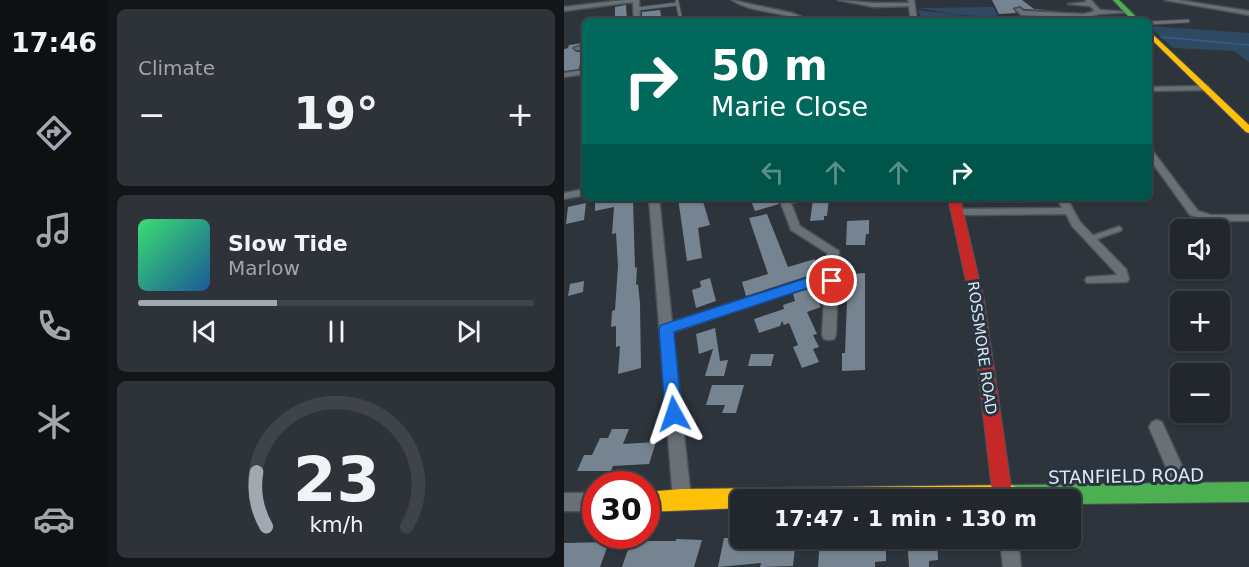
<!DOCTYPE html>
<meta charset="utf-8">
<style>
body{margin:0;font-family:"DejaVu Sans",sans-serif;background:#2e3339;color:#f1f3f6;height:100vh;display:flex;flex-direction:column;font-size:22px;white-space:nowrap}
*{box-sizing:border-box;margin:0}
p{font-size:20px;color:#a2a5aa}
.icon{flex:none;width:33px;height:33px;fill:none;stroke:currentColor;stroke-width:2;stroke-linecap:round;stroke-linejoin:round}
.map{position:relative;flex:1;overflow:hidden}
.sheet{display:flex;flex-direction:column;gap:9px;padding:9px;background:#131519;width:456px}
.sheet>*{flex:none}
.top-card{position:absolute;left:18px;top:18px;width:570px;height:183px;border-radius:9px;box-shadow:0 2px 4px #0004,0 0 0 2px #3f4449;background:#00695c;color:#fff;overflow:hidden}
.tools{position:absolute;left:606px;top:219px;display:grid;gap:12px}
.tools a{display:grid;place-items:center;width:60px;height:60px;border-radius:9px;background:#22272d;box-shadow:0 2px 4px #0004,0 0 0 2px #3f4449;font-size:30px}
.speed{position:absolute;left:18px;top:471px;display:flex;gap:12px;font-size:30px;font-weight:700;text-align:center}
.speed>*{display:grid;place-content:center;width:78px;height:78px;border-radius:50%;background:#22272d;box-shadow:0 2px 4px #0004,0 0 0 2px #3f4449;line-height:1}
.speed .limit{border:9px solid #d22;background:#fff;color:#111}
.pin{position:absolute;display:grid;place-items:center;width:51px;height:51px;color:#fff;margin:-26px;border:3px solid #fff;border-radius:50%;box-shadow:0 2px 6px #0007}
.me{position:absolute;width:66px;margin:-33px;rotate:355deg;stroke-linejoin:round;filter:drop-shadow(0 0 4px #0008)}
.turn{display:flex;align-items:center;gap:21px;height:126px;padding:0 30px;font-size:27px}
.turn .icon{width:78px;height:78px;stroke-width:2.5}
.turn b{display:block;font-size:42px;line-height:51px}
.lanes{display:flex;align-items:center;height:57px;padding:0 30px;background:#0003;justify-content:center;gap:30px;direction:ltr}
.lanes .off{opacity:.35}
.big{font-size:45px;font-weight:600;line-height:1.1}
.sheet .widget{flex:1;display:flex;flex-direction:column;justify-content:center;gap:9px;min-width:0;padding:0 21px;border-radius:9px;background:#2e3339}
.sheet .dial{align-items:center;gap:0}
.dial svg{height:156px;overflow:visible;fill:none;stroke:#3f4449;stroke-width:7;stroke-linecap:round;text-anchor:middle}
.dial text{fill:#f1f3f6;stroke:none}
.song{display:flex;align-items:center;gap:18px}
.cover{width:72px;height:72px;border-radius:9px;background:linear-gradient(135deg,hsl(140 70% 55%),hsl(210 70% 35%))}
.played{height:6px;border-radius:3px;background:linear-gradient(90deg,#a0a8b1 35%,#3f4449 35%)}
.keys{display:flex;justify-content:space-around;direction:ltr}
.heat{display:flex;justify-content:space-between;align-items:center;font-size:33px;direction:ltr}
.trip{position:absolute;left:166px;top:489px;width:351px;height:60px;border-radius:9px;background:#22272d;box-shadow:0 2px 4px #0004,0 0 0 2px #3f4449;font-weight:600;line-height:60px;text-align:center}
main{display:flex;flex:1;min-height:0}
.tabs{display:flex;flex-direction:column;width:108px;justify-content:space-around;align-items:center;background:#0e1012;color:#a2a5aa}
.tabs .icon{width:42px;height:42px}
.tabs .active{color:#a0a8b1}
.tabs b{font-size:27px;color:#f1f3f6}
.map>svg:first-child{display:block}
.green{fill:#304963}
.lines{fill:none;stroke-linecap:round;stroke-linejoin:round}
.stream{stroke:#335d87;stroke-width:1.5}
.building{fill:#768390}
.lane-far1-casing{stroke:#4b5158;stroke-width:4.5}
.lane-casing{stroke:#4b5158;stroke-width:8}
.street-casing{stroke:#4b5158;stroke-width:3}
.fast-casing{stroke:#4b5158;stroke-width:2}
.slow-casing{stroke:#4b5158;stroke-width:2}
.jam-casing{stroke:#4b5158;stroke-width:2}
.lane-far1{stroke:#697076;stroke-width:3}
.lane{stroke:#697076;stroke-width:5}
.street{fill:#697076;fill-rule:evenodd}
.fast{fill:#4caf50;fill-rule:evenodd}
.slow{fill:#ffc107;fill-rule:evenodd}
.jam{fill:#c62828;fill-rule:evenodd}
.route{fill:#1a73e8;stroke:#114b97;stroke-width:1.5}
.labels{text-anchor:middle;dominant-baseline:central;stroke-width:6;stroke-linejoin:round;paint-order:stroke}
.street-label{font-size:15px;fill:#dee6f0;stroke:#273442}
.near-street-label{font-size:18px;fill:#dee6f0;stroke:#273442}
</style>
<main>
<nav class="tabs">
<b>17:46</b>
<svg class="icon active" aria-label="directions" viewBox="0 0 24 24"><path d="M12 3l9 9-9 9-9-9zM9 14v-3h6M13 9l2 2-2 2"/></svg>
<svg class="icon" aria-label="music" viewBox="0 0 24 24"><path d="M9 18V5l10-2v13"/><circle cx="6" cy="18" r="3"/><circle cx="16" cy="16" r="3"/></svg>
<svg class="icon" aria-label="phone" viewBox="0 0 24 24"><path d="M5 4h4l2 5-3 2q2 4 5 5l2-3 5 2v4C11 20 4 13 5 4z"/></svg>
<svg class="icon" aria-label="climate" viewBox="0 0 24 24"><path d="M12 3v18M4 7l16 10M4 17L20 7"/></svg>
<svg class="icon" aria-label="car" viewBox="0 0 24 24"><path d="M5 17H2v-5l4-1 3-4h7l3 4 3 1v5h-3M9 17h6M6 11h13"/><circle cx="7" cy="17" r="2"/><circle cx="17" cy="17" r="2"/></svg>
</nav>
<section class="sheet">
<div class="widget"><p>Climate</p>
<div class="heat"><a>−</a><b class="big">19°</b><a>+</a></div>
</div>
<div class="widget">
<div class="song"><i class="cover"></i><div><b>Slow Tide</b><p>Marlow</p></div></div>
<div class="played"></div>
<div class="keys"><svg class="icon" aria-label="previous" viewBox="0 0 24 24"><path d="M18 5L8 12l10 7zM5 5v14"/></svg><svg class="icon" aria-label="pause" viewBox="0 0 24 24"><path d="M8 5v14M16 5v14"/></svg><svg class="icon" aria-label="next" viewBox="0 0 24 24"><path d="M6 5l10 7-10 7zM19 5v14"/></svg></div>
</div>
<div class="widget dial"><svg viewBox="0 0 100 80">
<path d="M14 69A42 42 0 1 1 86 69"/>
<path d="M14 69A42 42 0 0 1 9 41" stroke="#a0a8b1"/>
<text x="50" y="56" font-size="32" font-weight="700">23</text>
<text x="50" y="72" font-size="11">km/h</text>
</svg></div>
</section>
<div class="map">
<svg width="685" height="567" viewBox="0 0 685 567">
<rect width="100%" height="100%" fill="#2d343c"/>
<!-- green -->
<path class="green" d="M 430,7 L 434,18 L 389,14 L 354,8 Z
M 354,10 L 440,21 L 370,21 L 357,18 Z
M 585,26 L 685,33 L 685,62 L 670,51 L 609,48 Z"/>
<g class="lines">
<!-- stream -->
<path class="stream" d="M 597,37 L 685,45"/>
</g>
<!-- building -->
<path class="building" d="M 428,0 L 458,0 L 470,9 L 497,11 L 460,9 L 456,6 L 449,8 L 452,13 L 435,14 Z
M 62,5 L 63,21 L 51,21 L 51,7 Z
M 96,10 L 98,21 L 78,21 L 78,12 Z
M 19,43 L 8,48 L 12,52 L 18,52 L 15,69 L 0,71 L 0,49 L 4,48 L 5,45 Z
M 41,198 L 69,198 L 71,268 L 73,267 L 72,285 L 74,284 L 76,303 L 77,368 L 54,374 L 56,346 L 52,347 L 52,326 L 47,327 L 48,311 L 51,310 L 54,266 L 52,233 L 48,234 L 50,207 L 31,211 L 31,200 Z
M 114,198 L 138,198 L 146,225 L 134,228 L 138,258 L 123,261 Z
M 186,198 L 213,198 L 215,204 L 191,211 Z
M 265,199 L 263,216 L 260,216 L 260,220 L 246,221 L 249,200 Z
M 22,203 L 20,220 L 2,224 L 4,207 Z
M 203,214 L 224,267 L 251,259 L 256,272 L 182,296 L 178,282 L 204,274 L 185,218 Z
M 305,220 L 305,234 L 302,234 L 301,245 L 282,245 L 283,221 Z
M 301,273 L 301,370 L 278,371 L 278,353 L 281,353 L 284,274 Z
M 146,278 L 152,301 L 132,308 L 128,290 L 137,287 L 136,281 Z
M 20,281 L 19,292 L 4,296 L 6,284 Z
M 248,288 L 257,307 L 243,312 L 253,334 L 249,335 L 255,347 L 249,349 L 255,362 L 238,368 L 229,347 L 234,345 L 225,323 L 220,325 L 218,321 L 216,326 L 195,333 L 190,319 L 220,309 L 219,305 L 231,301 L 229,294 Z
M 151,328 L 156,361 L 164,360 L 160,376 L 141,376 L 149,349 L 135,354 L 132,334 Z
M 187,354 L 210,354 L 207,366 L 184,366 Z
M 148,385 L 180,385 L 172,413 L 158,413 L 161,405 L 142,405 Z
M 48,429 L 65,429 L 59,444 L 92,442 L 85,464 L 49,466 L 47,471 L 13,471 L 20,455 L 28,455 L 36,438 L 44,438 Z
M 160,538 L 232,538 L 229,566 L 196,567 L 197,563 L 154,567 Z
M 256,538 L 322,538 L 322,561 L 311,562 L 311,567 L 254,567 Z
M 343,538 L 373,538 L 374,560 L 365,561 L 365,567 L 345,567 Z
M 112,539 L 138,540 L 130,567 L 58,567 L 67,541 L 112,541 Z
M 45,542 L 36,567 L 0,567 L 0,543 Z"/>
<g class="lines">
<!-- lane-far1 casing -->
<g class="lane-far1-casing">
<path id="lane-far1" d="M 113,1 L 116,16
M 72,9 L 113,4
M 585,23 L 624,21"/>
</g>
<!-- lane casing -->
<g class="lane-casing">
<path id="lane" d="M 526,239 L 555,229"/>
</g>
<!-- street casing -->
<g class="street-casing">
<path id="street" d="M 60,0 L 75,0 L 76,21 L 70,21 L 69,2 L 0,11 L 0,7 Z
M 168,0 L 228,13 L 247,21 C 238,21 232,18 224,16 C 205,11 185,11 168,0 Z
M 274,0 L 310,3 L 345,3 L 344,0 L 350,0 L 353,21 L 347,21 L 345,6 L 310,7 Z
M 521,0 L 527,0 L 536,10 L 567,12 L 535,14 L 520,18 L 457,15 L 451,9 L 456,8 L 459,11 L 520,14 L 531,11 L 526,6 L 504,4 L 523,2 Z
M 601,0 L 614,0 L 685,11 L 685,15 Z
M 21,45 L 21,49 L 13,50 L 10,48 Z
M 21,70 L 21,74 L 0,77 L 0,73 Z
M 644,86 L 645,88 L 641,90 L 585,91 L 585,87 Z
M 585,149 L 588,150 L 634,211 L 647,215 L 685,215 L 685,221 L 647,221 L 626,215 L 585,158 Z
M 21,189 L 21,195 L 0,199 L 0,193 Z
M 85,198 L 95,198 L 108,322 L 249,277 L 262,277 L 263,253 L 227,230 L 215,198 L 243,198 L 242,200 L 227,203 L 236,226 L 275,251 L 272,335 L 270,339 L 265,340 L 260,339 L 258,335 L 261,285 L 249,285 L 109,332 L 127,499 L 124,505 L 118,508 L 112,505 L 109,499 Z
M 493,198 L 503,198 L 516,222 L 562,269 L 565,279 L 563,282 L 523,283 L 521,280 L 523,277 L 553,275 L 552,273 L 508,226 L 502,214 L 393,215 L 388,212 L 393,209 L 498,208 Z
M 593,420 L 598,422 L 630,492 L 627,498 L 621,501 L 615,498 L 585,427 L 588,422 Z
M 0,493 L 32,493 L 32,511 L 0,511 Z
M 436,538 L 454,538 L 457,567 L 439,567 Z"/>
</g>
<!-- fast casing -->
<g class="fast-casing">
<path id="fast" d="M 549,0 L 555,0 L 576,21 L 569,21 Z
M 685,482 L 685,502 L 507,504 L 507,500 L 439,500 L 437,495 L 440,488 L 447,485 Z"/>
</g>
<!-- slow casing -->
<g class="slow-casing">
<path id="slow" d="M 585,31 L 685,125 L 685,133 L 682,132 L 585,37 Z
M 447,485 L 454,488 L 457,495 L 455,500 L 177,500 L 177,508 L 82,512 L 82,492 L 118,489 Z"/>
</g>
<!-- jam casing -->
<g class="jam-casing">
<path id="jam" d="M 384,198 L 396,198 L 420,300 L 449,500 L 429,500 L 406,300 Z"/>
</g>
<!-- lane-far1 -->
<use href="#lane-far1" class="lane-far1"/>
<!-- lane -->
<use href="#lane" class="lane"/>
<!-- street -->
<use href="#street" class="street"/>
<!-- fast -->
<use href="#fast" class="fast"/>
<!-- slow -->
<use href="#slow" class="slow"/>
<!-- jam -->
<use href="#jam" class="jam"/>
</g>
<!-- route -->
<path class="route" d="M 249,276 L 268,276 L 275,281 L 273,284 L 250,286 L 110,332 L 118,414 L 116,420 L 110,422 L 104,420 L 101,414 L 95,329 L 97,325 Z"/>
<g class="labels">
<!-- street labels -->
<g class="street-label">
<text transform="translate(418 348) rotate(82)">ROSSMORE ROAD</text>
</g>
<!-- near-street labels -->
<g class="near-street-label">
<text transform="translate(562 476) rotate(-1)">STANFIELD ROAD</text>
</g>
</g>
</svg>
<div class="tools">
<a><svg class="icon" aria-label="sound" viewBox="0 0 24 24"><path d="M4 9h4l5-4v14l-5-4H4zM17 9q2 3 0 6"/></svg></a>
<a>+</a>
<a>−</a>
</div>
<div class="speed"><div class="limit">30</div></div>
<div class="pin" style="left:268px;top:281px;background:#d93025"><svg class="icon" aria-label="arrive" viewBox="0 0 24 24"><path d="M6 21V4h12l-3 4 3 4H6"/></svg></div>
<svg class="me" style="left:110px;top:414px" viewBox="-20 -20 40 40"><path d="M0-17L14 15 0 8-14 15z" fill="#1a73e8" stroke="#fff" stroke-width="4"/></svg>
<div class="trip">17:47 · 1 min · 130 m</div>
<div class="top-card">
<div class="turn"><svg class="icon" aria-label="right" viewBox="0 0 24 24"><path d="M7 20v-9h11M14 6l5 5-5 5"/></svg><div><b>50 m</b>Marie Close</div></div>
<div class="lanes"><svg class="icon off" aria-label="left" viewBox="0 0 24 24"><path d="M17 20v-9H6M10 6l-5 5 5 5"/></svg><svg class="icon off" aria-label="ahead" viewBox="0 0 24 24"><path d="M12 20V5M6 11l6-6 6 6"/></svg><svg class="icon off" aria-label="ahead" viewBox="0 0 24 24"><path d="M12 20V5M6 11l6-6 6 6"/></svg><svg class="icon" aria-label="right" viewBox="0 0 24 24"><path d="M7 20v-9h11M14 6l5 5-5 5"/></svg></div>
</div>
</div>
</main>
